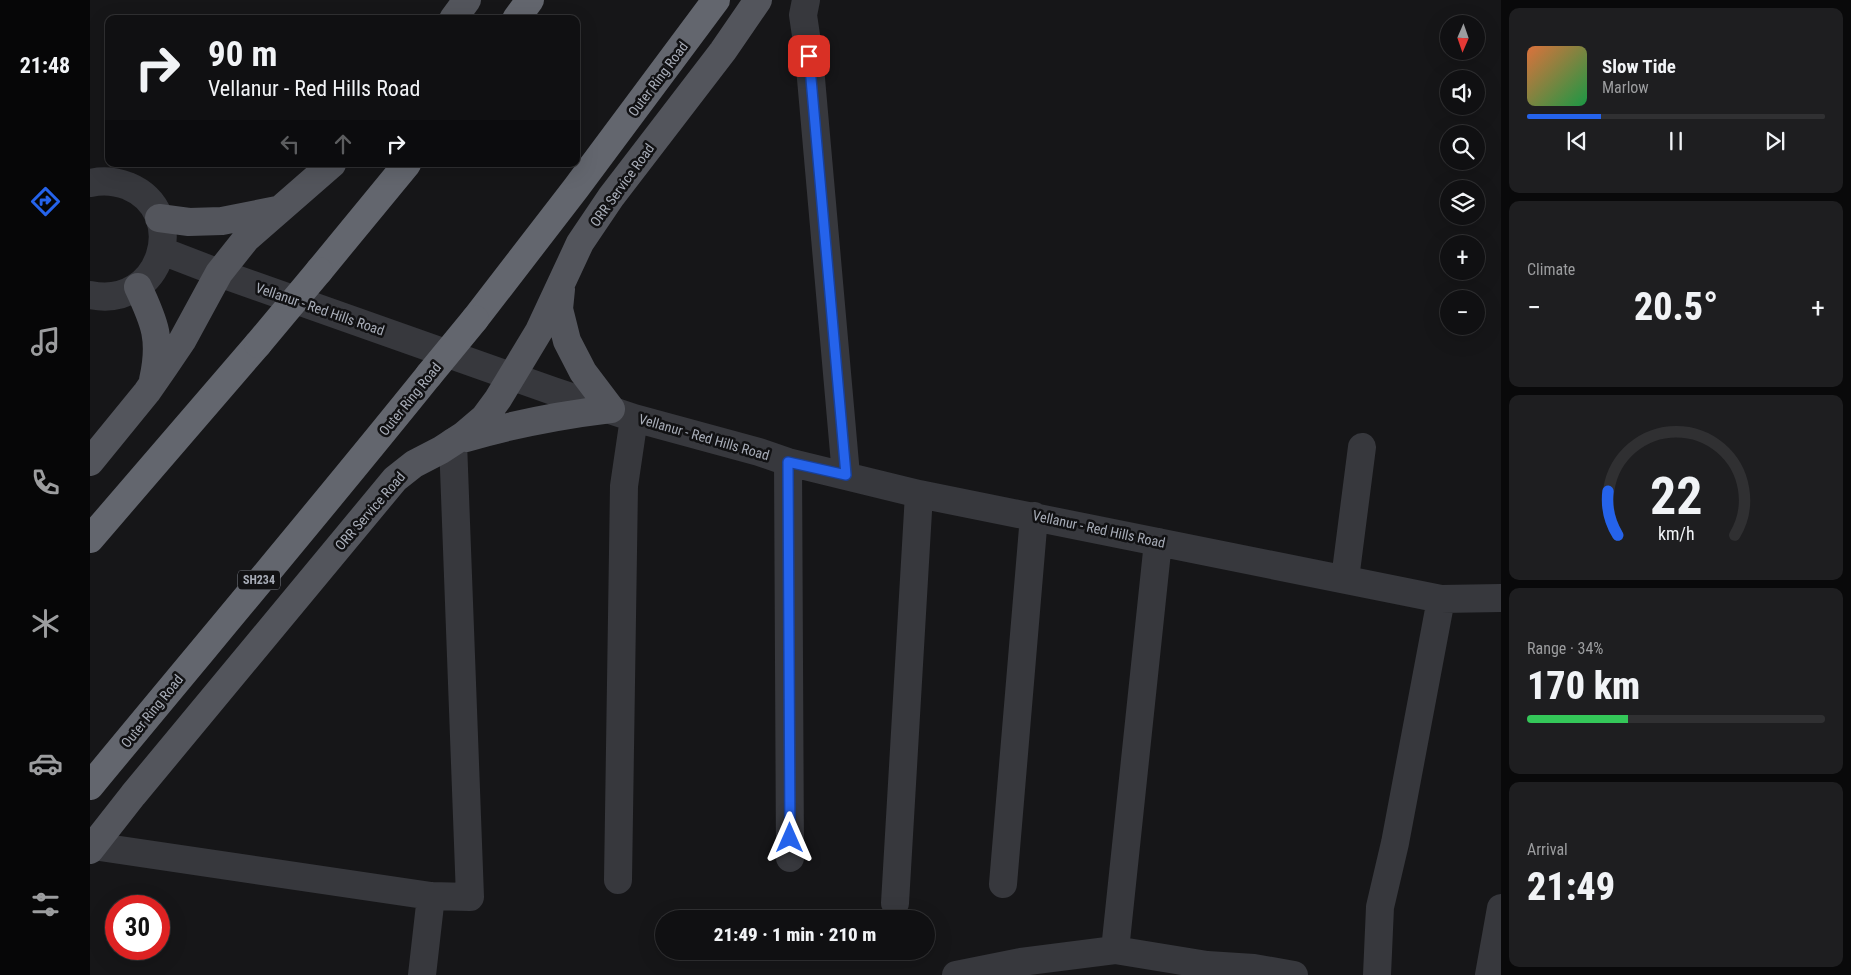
<!DOCTYPE html>
<meta charset="utf-8">
<style>
body{margin:0;font-family:"Roboto Condensed",sans-serif;background:#1e1e20;color:#f1f3f6;height:100vh;display:flex;flex-direction:column;font-size:19px;white-space:nowrap}
*{box-sizing:border-box;margin:0}
p{font-size:16px;color:#9c9d9f}
.icon{flex:none;width:28px;height:28px;fill:none;stroke:currentColor;stroke-width:2;stroke-linecap:round;stroke-linejoin:round}
.map{position:relative;flex:1;overflow:hidden}
.details{display:flex;flex-direction:column;gap:8px;padding:8px;background:#09090a;width:350px}
.details>*{flex:none}
.top-card{position:absolute;left:15px;top:15px;width:475px;height:152px;border-radius:10px;box-shadow:0 5px 20px #0002,0 0 0 1px #303032;background:#101012;color:#f1f3f6;overflow:hidden}
.needle{width:32px;rotate:182deg}
.buttons{position:absolute;left:1350px;top:15px;display:grid;gap:10px}
.buttons a{display:grid;place-items:center;width:45px;height:45px;border-radius:50%;background:#101012;box-shadow:0 5px 20px #0002,0 0 0 1px #303032;font-size:25px}
.speed{position:absolute;left:15px;top:895px;display:flex;gap:10px;font-size:25px;font-weight:700;text-align:center}
.speed>*{display:grid;place-content:center;width:65px;height:65px;border-radius:50%;background:#101012;box-shadow:0 5px 20px #0002,0 0 0 1px #303032;line-height:1}
.speed .limit{border:8px solid #d22;background:#fff;color:#111}
.pin{position:absolute;display:grid;place-items:center;width:42px;height:42px;color:#fff;margin:-21px;border-radius:10px;box-shadow:0 2px 8px #0006}
.me{position:absolute;width:55px;margin:-28px;rotate:0deg;stroke-linejoin:round;filter:drop-shadow(0 0 4px #0008)}
.turn{display:flex;align-items:center;gap:18px;height:105px;padding:0 20px;font-size:22px}
.turn .icon{width:65px;height:65px;stroke-width:2.5}
.turn b{display:block;font-size:35px;line-height:42px}
.lanes{display:flex;align-items:center;height:48px;padding:0 20px;background:#0003;justify-content:center;gap:25px;direction:ltr}
.lanes .off{opacity:.35}
.big{font-size:38px;font-weight:800;line-height:1.1}
.details .tile{flex:1;display:flex;flex-direction:column;justify-content:center;gap:8px;min-width:0;padding:0 18px;border-radius:10px;background:#1e1e20}
.details .dial{align-items:center;gap:0}
.dial svg{height:130px;overflow:visible;fill:none;stroke:#303032;stroke-width:7;stroke-linecap:round;text-anchor:middle}
.dial text{fill:#f1f3f6;stroke:none}
.song{display:flex;align-items:center;gap:15px}
.cover{width:60px;height:60px;border-radius:8px;background:linear-gradient(135deg,hsl(20 70% 55%),hsl(140 70% 35%))}
.played{height:5px;border-radius:2px;background:linear-gradient(90deg,#2563eb 25%,#303032 25%)}
.keys{display:flex;justify-content:space-around;direction:ltr}
.heat{display:flex;justify-content:space-between;align-items:center;font-size:28px;direction:ltr}
.charge{height:8px;border-radius:4px;background:linear-gradient(90deg,#34c759 34%,#303032 0)}
.trip{position:absolute;left:565px;top:910px;width:280px;height:50px;border-radius:25px;background:#101012;box-shadow:0 5px 20px #0002,0 0 0 1px #303032;font-weight:800;line-height:50px;text-align:center}
main{display:flex;flex:1;min-height:0}
.menu{display:flex;flex-direction:column;width:90px;justify-content:space-around;align-items:center;background:#060607;color:#9c9d9f}
.menu .icon{width:35px;height:35px}
.menu .active{color:#2563eb}
.menu b{font-size:22px;color:#f1f3f6}
.map>svg:first-child{display:block}
.lines{fill:none;stroke-linecap:round;stroke-linejoin:round}
.minor{stroke:#37383d;stroke-width:28}
.major{stroke:#53555c;stroke-width:28}
.highway{stroke:#63666e;stroke-width:28}
.highway-bridge{stroke:#63666e;stroke-width:28}
.route-casing{stroke:#184099;stroke-width:12}
.route{stroke:#2563eb;stroke-width:9}
.labels{text-anchor:middle;dominant-baseline:central;stroke-width:5;stroke-linejoin:round;paint-order:stroke}
.shield{fill:#111113;stroke:#7b7e86;stroke-width:1}
.shield-label{font-size:12px;font-weight:bold;fill:#a8adb8}
.street-label{font-size:14px;fill:#a8adb8;stroke:#111113}
</style>
<main>
<nav class="menu">
<b>21:48</b>
<svg class="icon active" aria-label="directions" viewBox="0 0 24 24"><path d="M12 3l9 9-9 9-9-9zM9 14v-3h6M13 9l2 2-2 2"/></svg>
<svg class="icon" aria-label="music" viewBox="0 0 24 24"><path d="M9 18V5l10-2v13"/><circle cx="6" cy="18" r="3"/><circle cx="16" cy="16" r="3"/></svg>
<svg class="icon" aria-label="phone" viewBox="0 0 24 24"><path d="M5 4h4l2 5-3 2q2 4 5 5l2-3 5 2v4C11 20 4 13 5 4z"/></svg>
<svg class="icon" aria-label="climate" viewBox="0 0 24 24"><path d="M12 3v18M4 7l16 10M4 17L20 7"/></svg>
<svg class="icon" aria-label="car" viewBox="0 0 24 24"><path d="M5 17H2v-5l4-1 3-4h7l3 4 3 1v5h-3M9 17h6M6 11h13"/><circle cx="7" cy="17" r="2"/><circle cx="17" cy="17" r="2"/></svg>
<svg class="icon" aria-label="filters" viewBox="0 0 24 24"><path d="M4 7h16M4 17h16"/><circle cx="9" cy="7" r="2"/><circle cx="15" cy="17" r="2"/></svg>
</nav>
<div class="map">
<svg width="1411" height="975" viewBox="0 0 1411 975">
<rect width="100%" height="100%" fill="#161618"/>
<g class="lines">
<!-- minor -->
<path class="minor" d="M 716,0 L 713,15 L 719,56 L 756,475
M 0,183 C 13,180 25,181 38,186 C 101,212 72,310 0,295
M 72,251 L 129,273 L 463,391 L 544,418 L 669,452 L 698,462 L 829,494 L 1351,599 L 1411,598
M 698,462 L 700,858
M 1255,579 L 1272,447
M 3,846 L 341,896 L 380,897 L 363,442
M 528,880 L 534,486 L 544,418
M 913,884 L 944,516
M 805,903 L 829,494
M 1025,950 L 1068,542
M 332,975 L 341,896
M 866,975 L 931,962 L 1025,950 L 1117,965 L 1164,968 L 1204,975
M 1287,975 L 1290,907 L 1305,843 L 1351,599
M 1399,975 L 1411,908"/>
<!-- major -->
<path class="major" d="M 363,19 L 377,0
M 69,218 L 99,222 L 132,221 L 187,210
M 48,287 C 65,323 72,340 63,380
M 471,289 L 469,309 L 477,341 L 493,372 L 521,409
M 376,438 C 424,424 471,415 521,409
M 0,462 L 57,392 L 75,366 L 92,341 L 129,273 L 156,239 L 242,164
M 0,850 L 43,795 L 305,479 L 324,464 L 351,450 L 374,435 L 394,418 L 408,399 L 449,331 L 490,243 L 521,197 L 633,51 L 668,0"/>
<!-- highway -->
<path class="highway" d="M 426,19 L 440,0
M 229,271 L 317,164
M 385,319 L 486,188 L 626,0
M 0,539 L 168,344
M 0,786 C 113,649 228,513 339,375"/>
<!-- highway-bridge -->
<path class="highway-bridge" d="M 168,344 L 229,271
M 339,375 L 385,319"/>
</g>
<g class="lines">
<!-- route casing -->
<g class="route-casing">
<path id="route" d="M 700,838 L 698,462 L 756,475 L 719,56"/>
</g>
<!-- route -->
<use href="#route" class="route"/>
</g>
<g class="labels">
<!-- shield labels -->
<rect class="shield" x="148" y="570.5" width="42" height="19" rx="4"/>
<g class="shield-label">
<text x="169" y="580">SH234</text>
</g>
<!-- street labels -->
<g class="street-label">
<text transform="translate(568 79) rotate(-53)">Outer Ring Road</text>
<text transform="translate(532 185) rotate(-54)">ORR Service Road</text>
<text transform="translate(230 309) rotate(19)">Vellanur - Red Hills Road</text>
<text transform="translate(320 399) rotate(-51)">Outer Ring Road</text>
<text transform="translate(614 437) rotate(16)">Vellanur - Red Hills Road</text>
<text transform="translate(280 511) rotate(-49)">ORR Service Road</text>
<text transform="translate(1009 529) rotate(12)">Vellanur - Red Hills Road</text>
<text transform="translate(62 711) rotate(-51)">Outer Ring Road</text>
</g>
</g>
</svg>
<div class="buttons">
<a><svg class="needle" viewBox="-14 -14 28 28"><path d="M0-13l5 13h-10z" fill="#e53935"/><path d="M0 13l5-13h-10z" fill="#9c9d9f"/></svg></a>
<a><svg class="icon" aria-label="sound" viewBox="0 0 24 24"><path d="M4 9h4l5-4v14l-5-4H4zM17 9q2 3 0 6"/></svg></a>
<a><svg class="icon" aria-label="search" viewBox="0 0 24 24"><circle cx="10" cy="10" r="6"/><path d="M15 15l6 6"/></svg></a>
<a><svg class="icon" aria-label="layers" viewBox="0 0 24 24"><path d="M12 4l9 5-9 5-9-5zM3 14l9 5 9-5"/></svg></a>
<a>+</a>
<a>−</a>
</div>
<div class="speed"><div class="limit">30</div></div>
<div class="pin" style="left:719px;top:56px;background:#d93025"><svg class="icon" aria-label="arrive" viewBox="0 0 24 24"><path d="M6 21V4h12l-3 4 3 4H6"/></svg></div>
<svg class="me" style="left:700px;top:838px" viewBox="-20 -20 40 40"><path d="M0-17L14 15 0 8-14 15z" fill="#2563eb" stroke="#fff" stroke-width="4"/></svg>
<div class="trip">21:49 · 1 min · 210 m</div>
<div class="top-card">
<div class="turn"><svg class="icon" aria-label="right" viewBox="0 0 24 24"><path d="M7 20v-9h11M14 6l5 5-5 5"/></svg><div><b>90 m</b>Vellanur - Red Hills Road</div></div>
<div class="lanes"><svg class="icon off" aria-label="left" viewBox="0 0 24 24"><path d="M17 20v-9H6M10 6l-5 5 5 5"/></svg><svg class="icon off" aria-label="ahead" viewBox="0 0 24 24"><path d="M12 20V5M6 11l6-6 6 6"/></svg><svg class="icon" aria-label="right" viewBox="0 0 24 24"><path d="M7 20v-9h11M14 6l5 5-5 5"/></svg></div>
</div>
</div>
<section class="details">
<div class="tile">
<div class="song"><i class="cover"></i><div><b>Slow Tide</b><p>Marlow</p></div></div>
<div class="played"></div>
<div class="keys"><svg class="icon" aria-label="previous" viewBox="0 0 24 24"><path d="M18 5L8 12l10 7zM5 5v14"/></svg><svg class="icon" aria-label="pause" viewBox="0 0 24 24"><path d="M8 5v14M16 5v14"/></svg><svg class="icon" aria-label="next" viewBox="0 0 24 24"><path d="M6 5l10 7-10 7zM19 5v14"/></svg></div>
</div>
<div class="tile"><p>Climate</p>
<div class="heat"><a>−</a><b class="big">20.5°</b><a>+</a></div>
</div>
<div class="tile dial"><svg viewBox="0 0 100 80">
<path d="M14 69A42 42 0 1 1 86 69"/>
<path d="M14 69A42 42 0 0 1 8 42" stroke="#2563eb"/>
<text x="50" y="56" font-size="32" font-weight="700">22</text>
<text x="50" y="72" font-size="11">km/h</text>
</svg></div>
<div class="tile"><p>Range · 34%</p><b class="big">170 km</b><div class="charge"></div></div>
<div class="tile"><p>Arrival</p><b class="big">21:49</b></div>
</section>
</main>
